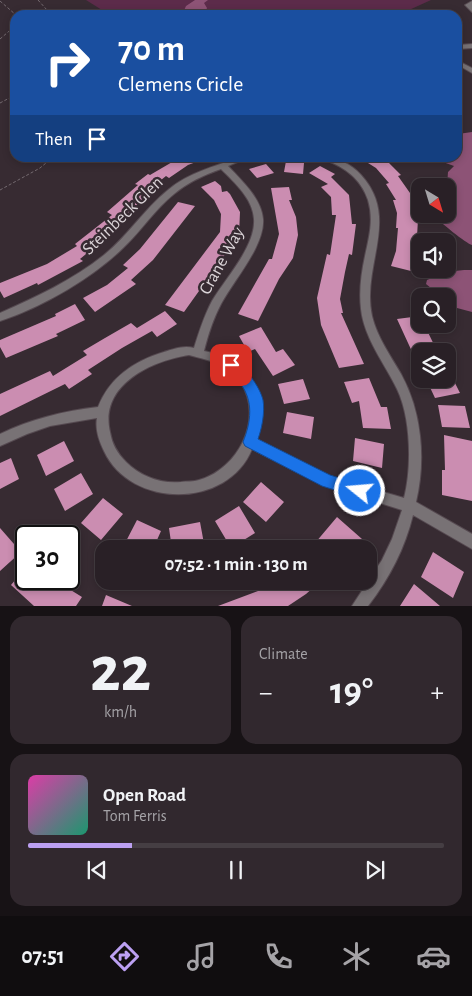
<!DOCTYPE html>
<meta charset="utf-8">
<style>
body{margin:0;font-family:"Alegreya Sans",sans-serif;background:#31282e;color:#f1f3f6;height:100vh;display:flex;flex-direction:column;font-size:19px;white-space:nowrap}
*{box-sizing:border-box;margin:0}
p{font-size:16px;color:#a5a3a7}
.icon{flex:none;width:28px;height:28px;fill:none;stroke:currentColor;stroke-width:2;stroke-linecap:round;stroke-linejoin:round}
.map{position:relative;height:606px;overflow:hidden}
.panel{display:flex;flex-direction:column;gap:10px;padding:10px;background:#171215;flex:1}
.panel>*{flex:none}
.hud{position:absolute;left:10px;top:10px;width:452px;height:152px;border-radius:15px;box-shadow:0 2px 8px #0003,0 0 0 1px #453e43;background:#1a4fa0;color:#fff;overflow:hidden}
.needle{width:32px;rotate:142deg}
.controls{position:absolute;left:411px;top:178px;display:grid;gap:10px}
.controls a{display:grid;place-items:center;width:45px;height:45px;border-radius:10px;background:#292026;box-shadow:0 2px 8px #0003,0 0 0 1px #453e43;font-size:25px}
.speed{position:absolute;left:15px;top:525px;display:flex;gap:10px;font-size:25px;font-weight:700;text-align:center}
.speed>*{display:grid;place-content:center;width:65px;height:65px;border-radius:50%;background:#292026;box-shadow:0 2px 8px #0003,0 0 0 1px #453e43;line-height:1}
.speed .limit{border:2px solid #111;border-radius:8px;background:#fff;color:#111}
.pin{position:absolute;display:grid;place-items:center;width:42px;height:42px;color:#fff;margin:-21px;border-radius:10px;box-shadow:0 2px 8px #0006}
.me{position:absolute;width:55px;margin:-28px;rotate:287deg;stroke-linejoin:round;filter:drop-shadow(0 0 4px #0008)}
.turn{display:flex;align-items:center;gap:18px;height:105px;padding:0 25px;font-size:22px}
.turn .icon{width:65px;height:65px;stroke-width:2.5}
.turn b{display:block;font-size:35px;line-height:42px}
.then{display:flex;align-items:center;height:48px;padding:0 25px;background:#0003;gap:10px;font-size:19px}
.big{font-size:38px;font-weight:700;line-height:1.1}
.panel .tile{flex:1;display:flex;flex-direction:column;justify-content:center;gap:8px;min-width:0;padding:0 18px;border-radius:15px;background:#31282e}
.panel .dial{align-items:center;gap:0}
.dial b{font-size:65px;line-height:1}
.song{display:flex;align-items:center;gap:15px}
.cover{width:60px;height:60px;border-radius:8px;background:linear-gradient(135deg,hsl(320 70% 55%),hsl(160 70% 35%))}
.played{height:5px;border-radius:2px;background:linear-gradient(90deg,#bca0f2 25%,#453e43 25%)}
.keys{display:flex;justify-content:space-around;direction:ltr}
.heat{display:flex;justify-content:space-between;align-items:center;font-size:28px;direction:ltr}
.panel .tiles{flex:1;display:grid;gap:10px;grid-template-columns:1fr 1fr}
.tile:last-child{grid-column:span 2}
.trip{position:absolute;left:95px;top:540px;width:282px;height:50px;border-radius:15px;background:#292026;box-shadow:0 2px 8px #0003,0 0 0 1px #453e43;font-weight:700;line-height:50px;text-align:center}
.tabs{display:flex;height:80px;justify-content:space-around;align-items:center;background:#100d0f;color:#a5a3a7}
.tabs .icon{width:35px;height:35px}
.tabs .current{color:#bca0f2}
.tabs b{font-size:22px;color:#f1f3f6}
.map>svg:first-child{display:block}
.green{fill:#5c2b4a}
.water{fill:#8d5376}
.building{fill:#cb8db1}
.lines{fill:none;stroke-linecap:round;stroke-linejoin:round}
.street-casing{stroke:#554950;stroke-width:2}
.path{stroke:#746a70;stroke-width:1;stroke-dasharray:3 2;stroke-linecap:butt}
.street{fill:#787275;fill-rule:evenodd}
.route{fill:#1a73e8;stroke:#114b97}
.labels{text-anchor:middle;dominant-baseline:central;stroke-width:5;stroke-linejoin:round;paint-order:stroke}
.street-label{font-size:18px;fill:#dbd4d8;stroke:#372b32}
</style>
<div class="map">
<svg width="472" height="606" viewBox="0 0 472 606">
<rect width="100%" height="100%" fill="#372b32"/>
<!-- green -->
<path class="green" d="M 86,0 L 431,0 L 398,15 L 110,15 Z"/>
<!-- water -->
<path class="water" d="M 195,0 L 208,0 L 204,3 L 207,8 L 204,15 L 182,15 L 186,6 Z
M 472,132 L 472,245 C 467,244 438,221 434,215 L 448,214 L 448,199 L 452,194 L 447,186 L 448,172 L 454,166 L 432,158 L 458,158 L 458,134 Z
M 464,270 L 472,270 L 472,312 L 457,308 L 448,301 L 448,296 L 441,296 L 426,284 L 427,280 L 446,272 Z"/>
<!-- building -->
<path class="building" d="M 179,158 L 207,158 L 188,165 L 169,178 L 166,176 L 145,193 L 149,194 L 117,223 L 121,225 L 80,259 L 83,261 L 38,285 L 37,283 L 4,298 L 0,291 L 0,283 L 47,264 L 77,246 L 75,244 L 112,215 L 107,212 L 138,185 L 135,184 L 148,174 L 150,175 Z
M 360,158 L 381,158 L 389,163 L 401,175 L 398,176 L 410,193 L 418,219 L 417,237 L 419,237 L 418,250 L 415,250 L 411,271 L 391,266 L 396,251 L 398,228 L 396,228 L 397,213 L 393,200 L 396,200 L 386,184 L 389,183 L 376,168 Z
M 286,161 L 304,163 L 303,174 L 284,172 Z
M 266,164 L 274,173 L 257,178 L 249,169 Z
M 320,166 L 335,174 L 331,177 L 349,195 L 352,224 L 356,224 L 352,255 L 349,254 L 345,272 L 340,299 L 343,313 L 341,313 L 364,364 L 339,368 L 321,325 L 317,298 L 327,254 L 330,255 L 336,215 L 332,215 L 331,197 L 321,187 L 328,184 L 309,173 Z
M 215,181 L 221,186 L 222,192 L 227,191 L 230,194 L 240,212 L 239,235 L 184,312 L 165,305 L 220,232 L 221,214 L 214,200 L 201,187 Z
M 289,187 L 292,200 L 289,200 L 296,217 L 298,235 L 293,258 L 279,279 L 258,321 L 238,314 L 269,259 L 272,259 L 279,234 L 271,188 Z
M 178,202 L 195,206 L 153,260 L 131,280 L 136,284 L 95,312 L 83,298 L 107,285 L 128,268 L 123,265 L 140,249 Z
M 75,304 L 85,320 L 56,334 L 58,336 L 6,358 L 0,347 L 0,340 L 56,316 L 55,314 Z
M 165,311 L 177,324 L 157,337 L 152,331 L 122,348 L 88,370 L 92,374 L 69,389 L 65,384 L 0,416 L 0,394 L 50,371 L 53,376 L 87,355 L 83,351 L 105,338 L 131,323 L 137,328 Z
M 420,316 L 420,324 L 424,324 L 437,351 L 420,351 L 420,369 L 397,319 Z
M 261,327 L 276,352 L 283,349 L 295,365 L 273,376 L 255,349 L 248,352 L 239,336 Z
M 369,378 L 381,407 L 387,407 L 391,429 L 363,428 L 359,401 L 352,403 L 344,382 Z
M 303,379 L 310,399 L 284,404 L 278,384 Z
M 426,379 L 453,379 L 460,393 L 435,398 Z
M 438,405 L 465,406 L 470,428 L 442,427 Z
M 287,412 L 314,417 L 311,439 L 283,433 Z
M 444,435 L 472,441 L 472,501 L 442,495 L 442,470 L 445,470 Z
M 355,438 L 384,444 L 382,468 L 353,461 Z
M 64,441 L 74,461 L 46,476 L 37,455 Z
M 11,458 L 19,479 L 0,489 L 0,463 Z
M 81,473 L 93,494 L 65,511 L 54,489 Z
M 261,482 L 284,502 L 266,522 L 243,502 Z
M 103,498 L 123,514 L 101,540 L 81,523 Z
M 239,506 L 255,533 L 231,548 L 215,521 Z
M 337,517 L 362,539 L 355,549 L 310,549 Z
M 137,520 L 161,531 L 153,549 L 122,549 Z
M 200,522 L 205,549 L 172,549 L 169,528 Z
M 0,528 L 21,552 L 0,571 Z
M 433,552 L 464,572 L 453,598 L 421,577 Z
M 26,567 L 26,579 L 53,579 L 82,597 L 76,606 L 34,606 L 11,585 Z
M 266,581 L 321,581 L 306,594 L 288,606 L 218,606 L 258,591 L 256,587 Z
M 414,584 L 420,589 L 440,606 L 400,606 Z
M 106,595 L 132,606 L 102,606 Z"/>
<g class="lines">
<!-- street casing -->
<g class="street-casing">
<path id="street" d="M 472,1 L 472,12 L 465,5 Z
M 472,44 L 472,48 L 458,49 L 458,45 Z
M 458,61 L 472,68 L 472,73 L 458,65 Z
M 237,158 L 247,158 L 228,166 C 242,181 261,198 263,219 C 265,246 233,281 221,304 C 213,319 208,335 204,351 C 211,353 220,354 227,357 C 256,373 268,409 256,439 L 329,476 L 404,498 C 412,467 411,418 397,389 C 385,364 364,338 361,309 C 359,292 361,274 365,256 C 369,237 374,220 368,200 C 361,179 345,167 325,160 L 324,158 C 339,158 351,164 361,175 C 401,219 361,265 372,316 C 377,337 390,355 401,374 C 422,412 426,460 416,502 L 472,534 L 472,549 L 413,515 C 405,548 389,579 368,606 L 352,606 L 382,560 L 392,539 L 402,510 L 323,485 L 252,449 C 228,509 131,509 104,451 C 99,441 95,429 97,418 L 50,426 L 27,434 L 0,446 L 0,434 C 31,419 64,411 98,407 C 110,377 134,361 164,352 C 173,349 184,345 194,348 C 199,332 204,316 212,301 C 225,279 256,246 254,219 C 253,199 235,183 221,169 C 204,175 188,182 174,194 C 155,209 142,230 124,247 C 94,277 41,308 0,321 L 0,313 C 36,297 73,280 104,255 C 128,236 144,209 168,190 C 188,173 213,167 237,158 ZM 189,355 C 199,358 213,360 221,366 C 227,370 237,377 241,383 C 264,419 238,469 199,480 C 194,482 186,481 181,482 C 160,484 140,476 126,462 C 117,453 112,444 110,432 C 99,385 151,361 189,355 Z"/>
</g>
<!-- path -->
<path class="path" d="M 38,0 L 47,10 L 62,15
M 0,1 L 16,15
M 0,39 L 15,26
M 0,103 L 15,95
M 0,190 L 40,168 L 52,158"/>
<!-- street -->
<use href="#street" class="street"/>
</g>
<!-- route -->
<path class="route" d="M 231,360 C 244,364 260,387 263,400 C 265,412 262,428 258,439 L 330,475 L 365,486 L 368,491 L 365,496 L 360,498 L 322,486 L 245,446 L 243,442 C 251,422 254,401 240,383 C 235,377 228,372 225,365 Z"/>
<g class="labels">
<!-- street labels -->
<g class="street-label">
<text transform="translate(123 216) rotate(-44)">Steinbeck Glen</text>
<text transform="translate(222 261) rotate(-61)">Crane Way</text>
</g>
</g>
</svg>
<div class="controls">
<a><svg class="needle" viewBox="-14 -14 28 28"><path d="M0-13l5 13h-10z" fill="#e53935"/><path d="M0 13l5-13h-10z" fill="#a5a3a7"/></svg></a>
<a><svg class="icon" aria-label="sound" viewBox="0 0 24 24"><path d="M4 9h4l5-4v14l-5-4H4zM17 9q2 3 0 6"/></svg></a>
<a><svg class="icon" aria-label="search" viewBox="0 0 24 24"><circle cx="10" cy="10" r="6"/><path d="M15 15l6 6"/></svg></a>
<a><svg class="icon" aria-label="layers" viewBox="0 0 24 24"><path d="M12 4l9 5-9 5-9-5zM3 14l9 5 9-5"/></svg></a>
</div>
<div class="speed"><div class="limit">30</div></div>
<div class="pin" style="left:231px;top:365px;background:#d93025"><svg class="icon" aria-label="arrive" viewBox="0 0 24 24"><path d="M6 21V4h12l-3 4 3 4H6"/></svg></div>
<svg class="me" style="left:360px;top:491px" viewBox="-20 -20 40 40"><circle r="17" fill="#1a73e8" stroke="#fff" stroke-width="3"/><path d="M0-11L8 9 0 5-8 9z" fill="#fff"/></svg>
<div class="trip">07:52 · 1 min · 130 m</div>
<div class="hud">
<div class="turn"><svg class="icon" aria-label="right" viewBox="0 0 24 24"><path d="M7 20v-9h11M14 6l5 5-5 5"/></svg><div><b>70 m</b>Clemens Cricle</div></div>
<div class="then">Then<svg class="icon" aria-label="arrive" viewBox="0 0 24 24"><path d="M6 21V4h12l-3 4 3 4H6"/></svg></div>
</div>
</div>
<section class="panel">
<div class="tiles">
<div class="tile dial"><b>22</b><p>km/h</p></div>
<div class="tile"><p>Climate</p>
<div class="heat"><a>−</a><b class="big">19°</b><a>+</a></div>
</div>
<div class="tile">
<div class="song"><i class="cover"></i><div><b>Open Road</b><p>Tom Ferris</p></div></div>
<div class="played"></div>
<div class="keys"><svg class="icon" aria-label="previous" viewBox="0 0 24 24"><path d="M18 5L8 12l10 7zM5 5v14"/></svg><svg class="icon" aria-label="pause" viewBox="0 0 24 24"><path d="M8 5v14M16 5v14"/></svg><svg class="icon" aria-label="next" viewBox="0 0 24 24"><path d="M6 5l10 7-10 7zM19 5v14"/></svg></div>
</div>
</div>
</section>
<nav class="tabs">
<b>07:51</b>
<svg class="icon current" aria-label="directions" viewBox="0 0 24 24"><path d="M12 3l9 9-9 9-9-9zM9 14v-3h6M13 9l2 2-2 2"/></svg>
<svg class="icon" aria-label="music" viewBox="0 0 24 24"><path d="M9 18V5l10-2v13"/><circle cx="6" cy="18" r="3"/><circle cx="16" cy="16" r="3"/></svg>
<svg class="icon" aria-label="phone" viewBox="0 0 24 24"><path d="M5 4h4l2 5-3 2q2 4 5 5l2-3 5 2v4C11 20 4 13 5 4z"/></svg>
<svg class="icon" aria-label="climate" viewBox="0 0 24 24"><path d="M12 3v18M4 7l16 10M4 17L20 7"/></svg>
<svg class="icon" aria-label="car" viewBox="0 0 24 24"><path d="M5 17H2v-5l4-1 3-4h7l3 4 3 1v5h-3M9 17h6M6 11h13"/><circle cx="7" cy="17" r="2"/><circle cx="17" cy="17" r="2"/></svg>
</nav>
